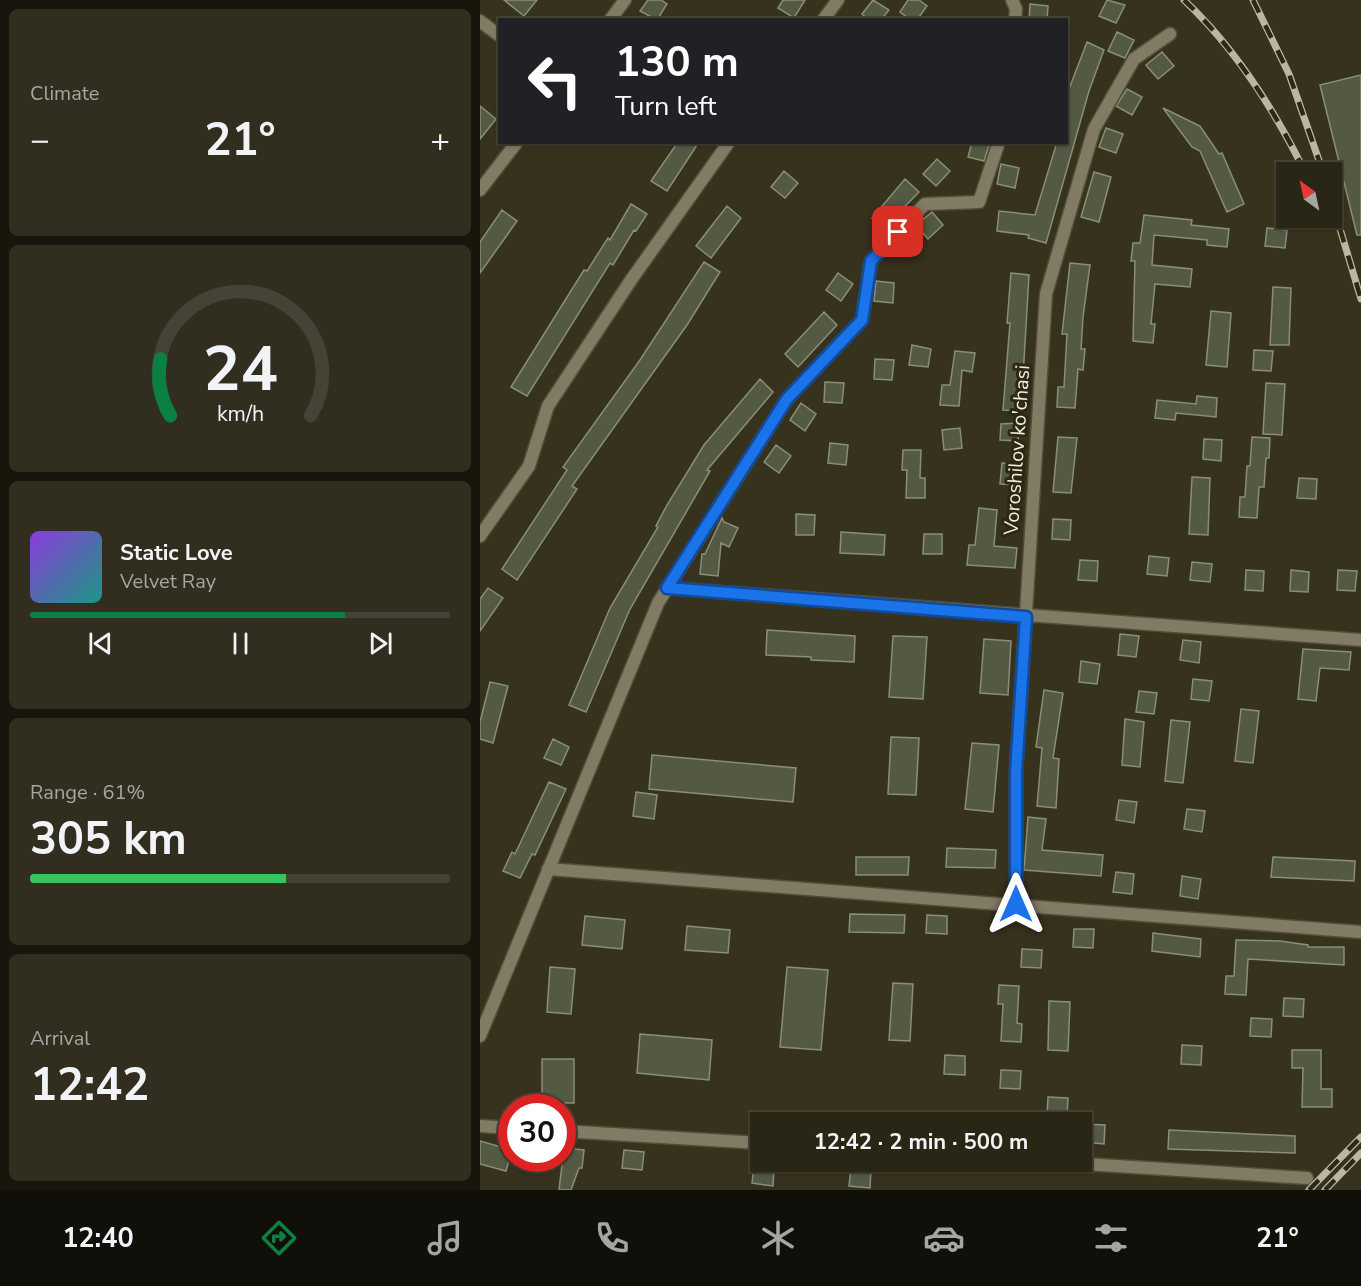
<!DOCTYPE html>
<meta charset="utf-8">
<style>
body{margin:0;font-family:"Nunito Sans",sans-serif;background:#312e1f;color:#f1f3f6;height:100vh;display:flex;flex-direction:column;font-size:22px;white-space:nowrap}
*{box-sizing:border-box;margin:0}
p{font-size:20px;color:#a5a5a1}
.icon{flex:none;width:33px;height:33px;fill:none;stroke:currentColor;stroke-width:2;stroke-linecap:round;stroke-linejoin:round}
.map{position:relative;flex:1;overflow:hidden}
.sheet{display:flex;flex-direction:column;gap:9px;padding:9px;background:#17150c;width:480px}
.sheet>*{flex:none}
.banner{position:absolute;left:18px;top:18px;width:570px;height:126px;border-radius:0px;box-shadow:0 2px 4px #0004,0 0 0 2px #454335;background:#202124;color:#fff;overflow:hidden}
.needle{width:39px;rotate:327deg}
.fabs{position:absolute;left:796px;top:162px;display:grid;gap:12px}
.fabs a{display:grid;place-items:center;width:66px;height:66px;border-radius:0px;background:#292616;box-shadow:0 2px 4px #0004,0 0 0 2px #454335;font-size:30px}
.speed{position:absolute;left:18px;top:1094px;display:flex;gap:12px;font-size:30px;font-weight:700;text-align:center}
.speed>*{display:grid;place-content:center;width:78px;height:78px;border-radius:50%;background:#292616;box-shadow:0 2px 4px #0004,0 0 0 2px #454335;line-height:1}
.speed .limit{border:9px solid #d22;background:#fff;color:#111}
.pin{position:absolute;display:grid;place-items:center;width:51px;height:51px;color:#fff;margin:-26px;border-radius:12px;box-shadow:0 3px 9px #0006}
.me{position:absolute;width:66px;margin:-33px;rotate:0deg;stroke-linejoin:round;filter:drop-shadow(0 0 4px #0008)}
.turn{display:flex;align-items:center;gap:21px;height:126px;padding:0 18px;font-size:27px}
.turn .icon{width:78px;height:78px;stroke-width:2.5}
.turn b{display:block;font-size:42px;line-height:51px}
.big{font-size:45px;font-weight:700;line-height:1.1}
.sheet .tile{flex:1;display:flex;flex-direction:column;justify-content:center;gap:9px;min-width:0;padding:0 21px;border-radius:9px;background:#312e1f}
.sheet .dial{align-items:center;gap:0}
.dial svg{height:156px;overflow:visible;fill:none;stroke:#454335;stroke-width:7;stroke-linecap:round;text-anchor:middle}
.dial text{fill:#f1f3f6;stroke:none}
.song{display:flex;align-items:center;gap:18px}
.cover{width:72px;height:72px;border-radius:9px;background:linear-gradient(135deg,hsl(270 70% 55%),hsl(170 70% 35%))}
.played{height:6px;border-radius:3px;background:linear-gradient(90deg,#0b8043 75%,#454335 75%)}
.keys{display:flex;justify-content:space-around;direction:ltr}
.heat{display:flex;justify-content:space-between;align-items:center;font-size:33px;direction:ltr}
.charge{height:9px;border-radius:4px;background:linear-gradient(90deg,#34c759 61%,#454335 0)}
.trip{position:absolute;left:270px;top:1112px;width:342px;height:60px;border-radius:0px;background:#292616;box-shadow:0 2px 4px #0004,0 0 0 2px #454335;font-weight:700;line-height:60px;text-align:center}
.tab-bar{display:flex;height:96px;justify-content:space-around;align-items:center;background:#100f09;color:#a5a5a1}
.tab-bar .icon{width:42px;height:42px}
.tab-bar .on{color:#0b8043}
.tab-bar b{font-size:27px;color:#f1f3f6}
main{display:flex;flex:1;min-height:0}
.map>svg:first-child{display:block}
.building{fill:#535943;stroke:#888f78;stroke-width:1.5}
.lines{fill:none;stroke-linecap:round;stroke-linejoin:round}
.minor-casing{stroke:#514d3b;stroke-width:15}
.minor{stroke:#817b64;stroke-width:12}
.rail-casing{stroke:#bab6a7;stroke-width:7}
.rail{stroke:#2d2814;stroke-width:4.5;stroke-dasharray:14;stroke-linecap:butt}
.route-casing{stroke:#114b97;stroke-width:15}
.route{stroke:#1a73e8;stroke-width:10}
.labels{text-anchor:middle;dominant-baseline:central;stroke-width:6;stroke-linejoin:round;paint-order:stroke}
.street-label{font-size:20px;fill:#f1eee1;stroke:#2d2814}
</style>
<main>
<section class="sheet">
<div class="tile"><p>Climate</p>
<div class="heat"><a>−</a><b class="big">21°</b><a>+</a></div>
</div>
<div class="tile dial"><svg viewBox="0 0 100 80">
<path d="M14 69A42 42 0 1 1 86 69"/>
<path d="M14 69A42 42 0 0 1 9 40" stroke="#0b8043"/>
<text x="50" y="56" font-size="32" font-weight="700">24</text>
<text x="50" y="72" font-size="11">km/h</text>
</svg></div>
<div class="tile">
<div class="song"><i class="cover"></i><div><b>Static Love</b><p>Velvet Ray</p></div></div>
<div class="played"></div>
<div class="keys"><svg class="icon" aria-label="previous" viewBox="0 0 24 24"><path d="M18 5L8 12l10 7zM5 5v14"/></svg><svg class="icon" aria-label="pause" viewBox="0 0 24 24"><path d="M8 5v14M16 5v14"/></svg><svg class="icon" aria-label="next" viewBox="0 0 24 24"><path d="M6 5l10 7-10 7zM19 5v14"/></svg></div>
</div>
<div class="tile"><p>Range · 61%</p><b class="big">305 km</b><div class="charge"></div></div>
<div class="tile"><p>Arrival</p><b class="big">12:42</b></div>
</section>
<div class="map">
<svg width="881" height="1190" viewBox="0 0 881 1190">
<rect width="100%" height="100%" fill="#37321e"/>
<!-- building -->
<path class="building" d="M 24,0 L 57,0 L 44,16 Z
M 168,0 L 181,0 L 187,4 L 177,20 L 160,11 Z
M 303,0 L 325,0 L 314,18 L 298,8 Z
M 393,0 L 409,10 L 401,20 L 388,20 L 382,14 Z
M 428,0 L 439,0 L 447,6 L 437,20 L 431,20 L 420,12 Z
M 627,0 L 645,5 L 636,23 L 619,16 Z
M 550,4 L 568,6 L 567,20 L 549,20 Z
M 637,32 L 654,40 L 645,58 L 628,51 Z
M 607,42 L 624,50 L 609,91 L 566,243 L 548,238 L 549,235 L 517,231 L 519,211 L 555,215 L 577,142 L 586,142 L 586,97 Z
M 682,52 L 694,66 L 678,79 L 666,65 Z
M 881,75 L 881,235 L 877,235 L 840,85 Z
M 647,89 L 662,97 L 652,115 L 636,106 Z
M 0,106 L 16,119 L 0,139 Z
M 683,108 L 720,126 L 739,154 L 742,153 L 764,204 L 747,212 L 720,151 L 712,147 Z
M 626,128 L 643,134 L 636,153 L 619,147 Z
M 198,142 L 219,142 L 187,191 L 171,181 Z
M 492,142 L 510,142 L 504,161 L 488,157 Z
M 457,159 L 470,171 L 456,186 L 443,174 Z
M 521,164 L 539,168 L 535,188 L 517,184 Z
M 304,171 L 318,183 L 305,198 L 291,187 Z
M 614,172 L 631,177 L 619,222 L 601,217 Z
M 425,179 L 439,192 L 403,229 L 392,218 Z
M 151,204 L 167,214 L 156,231 L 154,230 L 133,265 L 130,263 L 47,396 L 31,387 L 104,270 L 107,271 L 128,238 L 130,240 Z
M 247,206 L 261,218 L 231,258 L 216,246 Z
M 22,210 L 37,221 L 0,273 L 0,242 Z
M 452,212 L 463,225 L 448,239 L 436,225 Z
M 664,215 L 712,220 L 711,225 L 749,229 L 747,247 L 727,245 L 727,240 L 674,235 L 672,265 L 712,269 L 710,287 L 675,284 L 671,324 L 675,324 L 673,343 L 653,341 L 655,261 L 651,261 L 653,243 L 660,243 Z
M 787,228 L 807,230 L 805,248 L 785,246 Z
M 224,262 L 240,272 L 207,325 L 92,486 L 97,489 L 37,580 L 22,569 L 87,470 L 83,467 L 160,360 Z
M 590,263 L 610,265 L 603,317 L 601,349 L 605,349 L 603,370 L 598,369 L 595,408 L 577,407 L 578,387 L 584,387 L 587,334 L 582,334 Z
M 358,273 L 373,284 L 361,301 L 346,290 Z
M 531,273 L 549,275 L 541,411 L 523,410 L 530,323 L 527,323 Z
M 396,281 L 414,283 L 413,303 L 394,301 Z
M 793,287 L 811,288 L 809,345 L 790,345 Z
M 731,311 L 751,313 L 747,367 L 726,365 Z
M 344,312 L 357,325 L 318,367 L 305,354 Z
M 432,345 L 451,349 L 448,367 L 429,365 Z
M 774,350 L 793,351 L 791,371 L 773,370 Z
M 475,351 L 495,353 L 492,372 L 482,370 L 479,406 L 460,405 L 462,385 L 470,385 Z
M 395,359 L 414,360 L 412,380 L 394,379 Z
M 280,379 L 293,392 L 227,470 L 230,471 L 150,609 L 106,712 L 89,705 L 130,608 L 178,527 L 176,526 L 187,505 L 224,445 Z
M 345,382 L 364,383 L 362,403 L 344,402 Z
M 786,383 L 805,384 L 802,435 L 783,434 Z
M 717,396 L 737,398 L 736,417 L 696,413 L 695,420 L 675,418 L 677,400 L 716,404 Z
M 321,403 L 336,414 L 325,431 L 310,420 Z
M 540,423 L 538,441 L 520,440 L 521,424 Z
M 480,428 L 482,448 L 464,450 L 462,430 Z
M 578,437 L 597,438 L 591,493 L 573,492 Z
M 772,437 L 790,438 L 789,458 L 786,458 L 784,487 L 779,487 L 777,518 L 759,517 L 760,497 L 765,497 L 767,466 L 770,466 Z
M 724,439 L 742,440 L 741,461 L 723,459 Z
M 350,443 L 368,445 L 366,465 L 348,463 Z
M 296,445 L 311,456 L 299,473 L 284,462 Z
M 423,450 L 441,450 L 440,478 L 445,478 L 445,498 L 426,498 L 427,470 L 422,470 Z
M 522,463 L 541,465 L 539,485 L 520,484 Z
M 712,477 L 730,478 L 728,535 L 709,534 Z
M 819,478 L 837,479 L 836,499 L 817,498 Z
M 499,508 L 517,510 L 514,546 L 537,548 L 535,568 L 487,565 L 489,545 L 495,545 Z
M 316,514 L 335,515 L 334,535 L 316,535 Z
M 242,518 L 244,522 L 258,528 L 249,547 L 241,543 L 238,576 L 220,574 L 222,554 L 225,554 Z
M 573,519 L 591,520 L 590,540 L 572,539 Z
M 361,532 L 405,535 L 404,555 L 360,553 Z
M 444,534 L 462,534 L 462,554 L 443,554 Z
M 669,556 L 689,558 L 687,576 L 667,574 Z
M 600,560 L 618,561 L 617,581 L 598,580 Z
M 712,562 L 732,564 L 730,582 L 710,580 Z
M 766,570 L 784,571 L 783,591 L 765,590 Z
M 811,570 L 829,572 L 828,592 L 810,591 Z
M 858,570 L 877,571 L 875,591 L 857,590 Z
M 8,588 L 23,598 L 0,631 L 0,599 Z
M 287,630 L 375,636 L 374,662 L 331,660 L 331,657 L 286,655 Z
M 640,634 L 659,636 L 656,657 L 638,655 Z
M 413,636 L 447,637 L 443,699 L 409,697 Z
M 504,639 L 531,641 L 528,695 L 500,693 Z
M 703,640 L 721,642 L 719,663 L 700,660 Z
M 823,649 L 871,652 L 869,670 L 840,668 L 836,701 L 818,699 Z
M 601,661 L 620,664 L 617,684 L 599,682 Z
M 713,679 L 732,681 L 729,701 L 711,699 Z
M 10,682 L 28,686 L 13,743 L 0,739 L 0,722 Z
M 564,690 L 583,693 L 573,758 L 579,759 L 576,808 L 557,806 L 562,748 L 556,747 Z
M 659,691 L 677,693 L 674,714 L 656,712 Z
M 761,709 L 779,711 L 773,763 L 755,761 Z
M 645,719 L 664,722 L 660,767 L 642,765 Z
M 691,720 L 710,722 L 703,783 L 685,781 Z
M 411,737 L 439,738 L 436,795 L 408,794 Z
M 73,739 L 89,747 L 81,765 L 64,758 Z
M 492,743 L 519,745 L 513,812 L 485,809 Z
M 172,755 L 316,768 L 313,802 L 169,789 Z
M 69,782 L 86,789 L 55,855 L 52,854 L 40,878 L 23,871 L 32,852 L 35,854 Z
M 156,792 L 177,795 L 174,819 L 153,816 Z
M 639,800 L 657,802 L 654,823 L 636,820 Z
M 707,809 L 725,811 L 722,832 L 704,829 Z
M 548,817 L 566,819 L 562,850 L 623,855 L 621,876 L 544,870 Z
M 467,848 L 516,850 L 515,868 L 466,867 Z
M 376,857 L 429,857 L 428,875 L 376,875 Z
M 793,857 L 875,861 L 874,881 L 791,877 Z
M 636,872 L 654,874 L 652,894 L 633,892 Z
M 702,876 L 721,879 L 718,899 L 700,896 Z
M 370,914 L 425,915 L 424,933 L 369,932 Z
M 447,915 L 467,916 L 467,934 L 446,933 Z
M 105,916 L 145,920 L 142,949 L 102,945 Z
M 207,926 L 250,930 L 248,953 L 205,950 Z
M 594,929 L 614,929 L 613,948 L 593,947 Z
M 673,933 L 721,939 L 720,957 L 672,951 Z
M 756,940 L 800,941 L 828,945 L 828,947 L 864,947 L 864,965 L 768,959 L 766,995 L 745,994 L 746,976 L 754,976 Z
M 542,949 L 562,950 L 561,968 L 541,967 Z
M 70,967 L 95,969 L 91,1014 L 67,1012 Z
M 307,967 L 348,970 L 341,1050 L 300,1047 Z
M 413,983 L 433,984 L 430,1041 L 409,1040 Z
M 519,985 L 539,986 L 537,1023 L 542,1024 L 541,1042 L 521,1041 L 523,1004 L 518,1004 Z
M 804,998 L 824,999 L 823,1017 L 803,1016 Z
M 569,1001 L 590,1002 L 588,1051 L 568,1050 Z
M 771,1018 L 792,1019 L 791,1037 L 770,1036 Z
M 160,1034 L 232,1040 L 229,1080 L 157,1073 Z
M 702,1045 L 722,1046 L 721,1065 L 701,1064 Z
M 812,1050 L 841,1050 L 841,1089 L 852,1089 L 852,1107 L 822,1107 L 823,1068 L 812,1068 Z
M 465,1055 L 485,1056 L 485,1075 L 464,1074 Z
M 62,1059 L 94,1059 L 94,1103 L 62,1103 Z
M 521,1070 L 541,1071 L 540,1089 L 520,1088 Z
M 568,1097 L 588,1098 L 587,1117 L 567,1116 Z
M 604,1124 L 625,1125 L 624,1144 L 603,1142 Z
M 689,1130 L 815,1136 L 815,1153 L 688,1149 Z
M 0,1141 L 32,1150 L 26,1171 L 0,1164 Z
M 84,1148 L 104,1150 L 102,1168 L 99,1168 L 91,1190 L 79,1190 Z
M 144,1150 L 164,1152 L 162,1170 L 142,1168 Z
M 274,1165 L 294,1167 L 293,1186 L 272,1183 Z
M 371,1168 L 391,1170 L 390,1188 L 369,1186 Z"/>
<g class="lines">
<!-- minor casing -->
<g class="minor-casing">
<path id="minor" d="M 532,0 L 536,9 L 535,20
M 130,20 L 145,0
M 343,20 L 358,0
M 0,21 L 20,36
M 0,190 L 37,142
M 0,536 L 49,466 L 68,406 L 151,280 L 249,142
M 187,588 L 881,640
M 68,869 L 881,932
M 536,904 L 536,772 L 566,294 L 614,129 L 654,59 L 690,34
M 0,1036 L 178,603 L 307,399 L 382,320 L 391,261 L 445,204 L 499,202 L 519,142
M 0,1126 L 32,1128
M 82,1131 L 280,1143
M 556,1161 L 827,1178"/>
</g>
<!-- minor -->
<use href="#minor" class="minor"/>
<!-- rail casing -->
<g class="rail-casing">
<path id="rail" d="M 704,0 C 754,47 795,111 825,172
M 773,0 L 809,74 L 843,172
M 852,202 L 881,299
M 829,1190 L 881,1137
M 845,1190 L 881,1153"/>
</g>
<!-- rail -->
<use href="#rail" class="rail"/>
</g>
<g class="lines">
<!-- route casing -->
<g class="route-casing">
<path id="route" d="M 418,232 L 391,261 L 382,320 L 307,399 L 187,588 L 546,617 L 536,772 L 536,904"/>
</g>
<!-- route -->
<use href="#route" class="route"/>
</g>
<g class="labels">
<!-- street labels -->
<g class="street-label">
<text transform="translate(537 450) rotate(-86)">Voroshilov ko'chasi</text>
</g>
</g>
</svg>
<div class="fabs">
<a><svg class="needle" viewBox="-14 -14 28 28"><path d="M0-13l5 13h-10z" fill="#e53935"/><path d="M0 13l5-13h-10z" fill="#a5a5a1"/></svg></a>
</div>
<div class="speed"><div class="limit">30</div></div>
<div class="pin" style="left:418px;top:232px;background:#d93025"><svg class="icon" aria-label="arrive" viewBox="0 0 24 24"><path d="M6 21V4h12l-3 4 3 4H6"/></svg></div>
<svg class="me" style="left:536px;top:904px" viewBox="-20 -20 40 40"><path d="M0-17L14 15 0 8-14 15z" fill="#1a73e8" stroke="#fff" stroke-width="4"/></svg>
<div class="trip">12:42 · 2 min · 500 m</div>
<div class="banner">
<div class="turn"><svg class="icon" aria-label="left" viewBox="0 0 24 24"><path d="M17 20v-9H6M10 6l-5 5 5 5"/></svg><div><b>130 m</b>Turn left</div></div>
</div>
</div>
</main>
<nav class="tab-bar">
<b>12:40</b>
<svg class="icon on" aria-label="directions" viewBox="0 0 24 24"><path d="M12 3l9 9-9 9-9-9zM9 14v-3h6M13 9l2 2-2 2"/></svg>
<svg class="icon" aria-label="music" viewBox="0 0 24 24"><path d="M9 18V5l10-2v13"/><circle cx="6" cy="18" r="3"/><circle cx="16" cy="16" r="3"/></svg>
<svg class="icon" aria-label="phone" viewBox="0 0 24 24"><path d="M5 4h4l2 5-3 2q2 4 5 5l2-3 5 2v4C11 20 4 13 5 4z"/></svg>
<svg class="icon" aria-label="climate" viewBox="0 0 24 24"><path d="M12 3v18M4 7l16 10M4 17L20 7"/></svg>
<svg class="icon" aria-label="car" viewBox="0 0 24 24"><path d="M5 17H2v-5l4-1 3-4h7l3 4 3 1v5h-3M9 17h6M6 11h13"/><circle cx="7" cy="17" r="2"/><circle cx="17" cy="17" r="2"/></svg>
<svg class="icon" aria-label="filters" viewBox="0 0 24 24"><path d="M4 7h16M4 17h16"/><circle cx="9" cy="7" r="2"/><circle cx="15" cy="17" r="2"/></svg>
<b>21°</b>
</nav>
